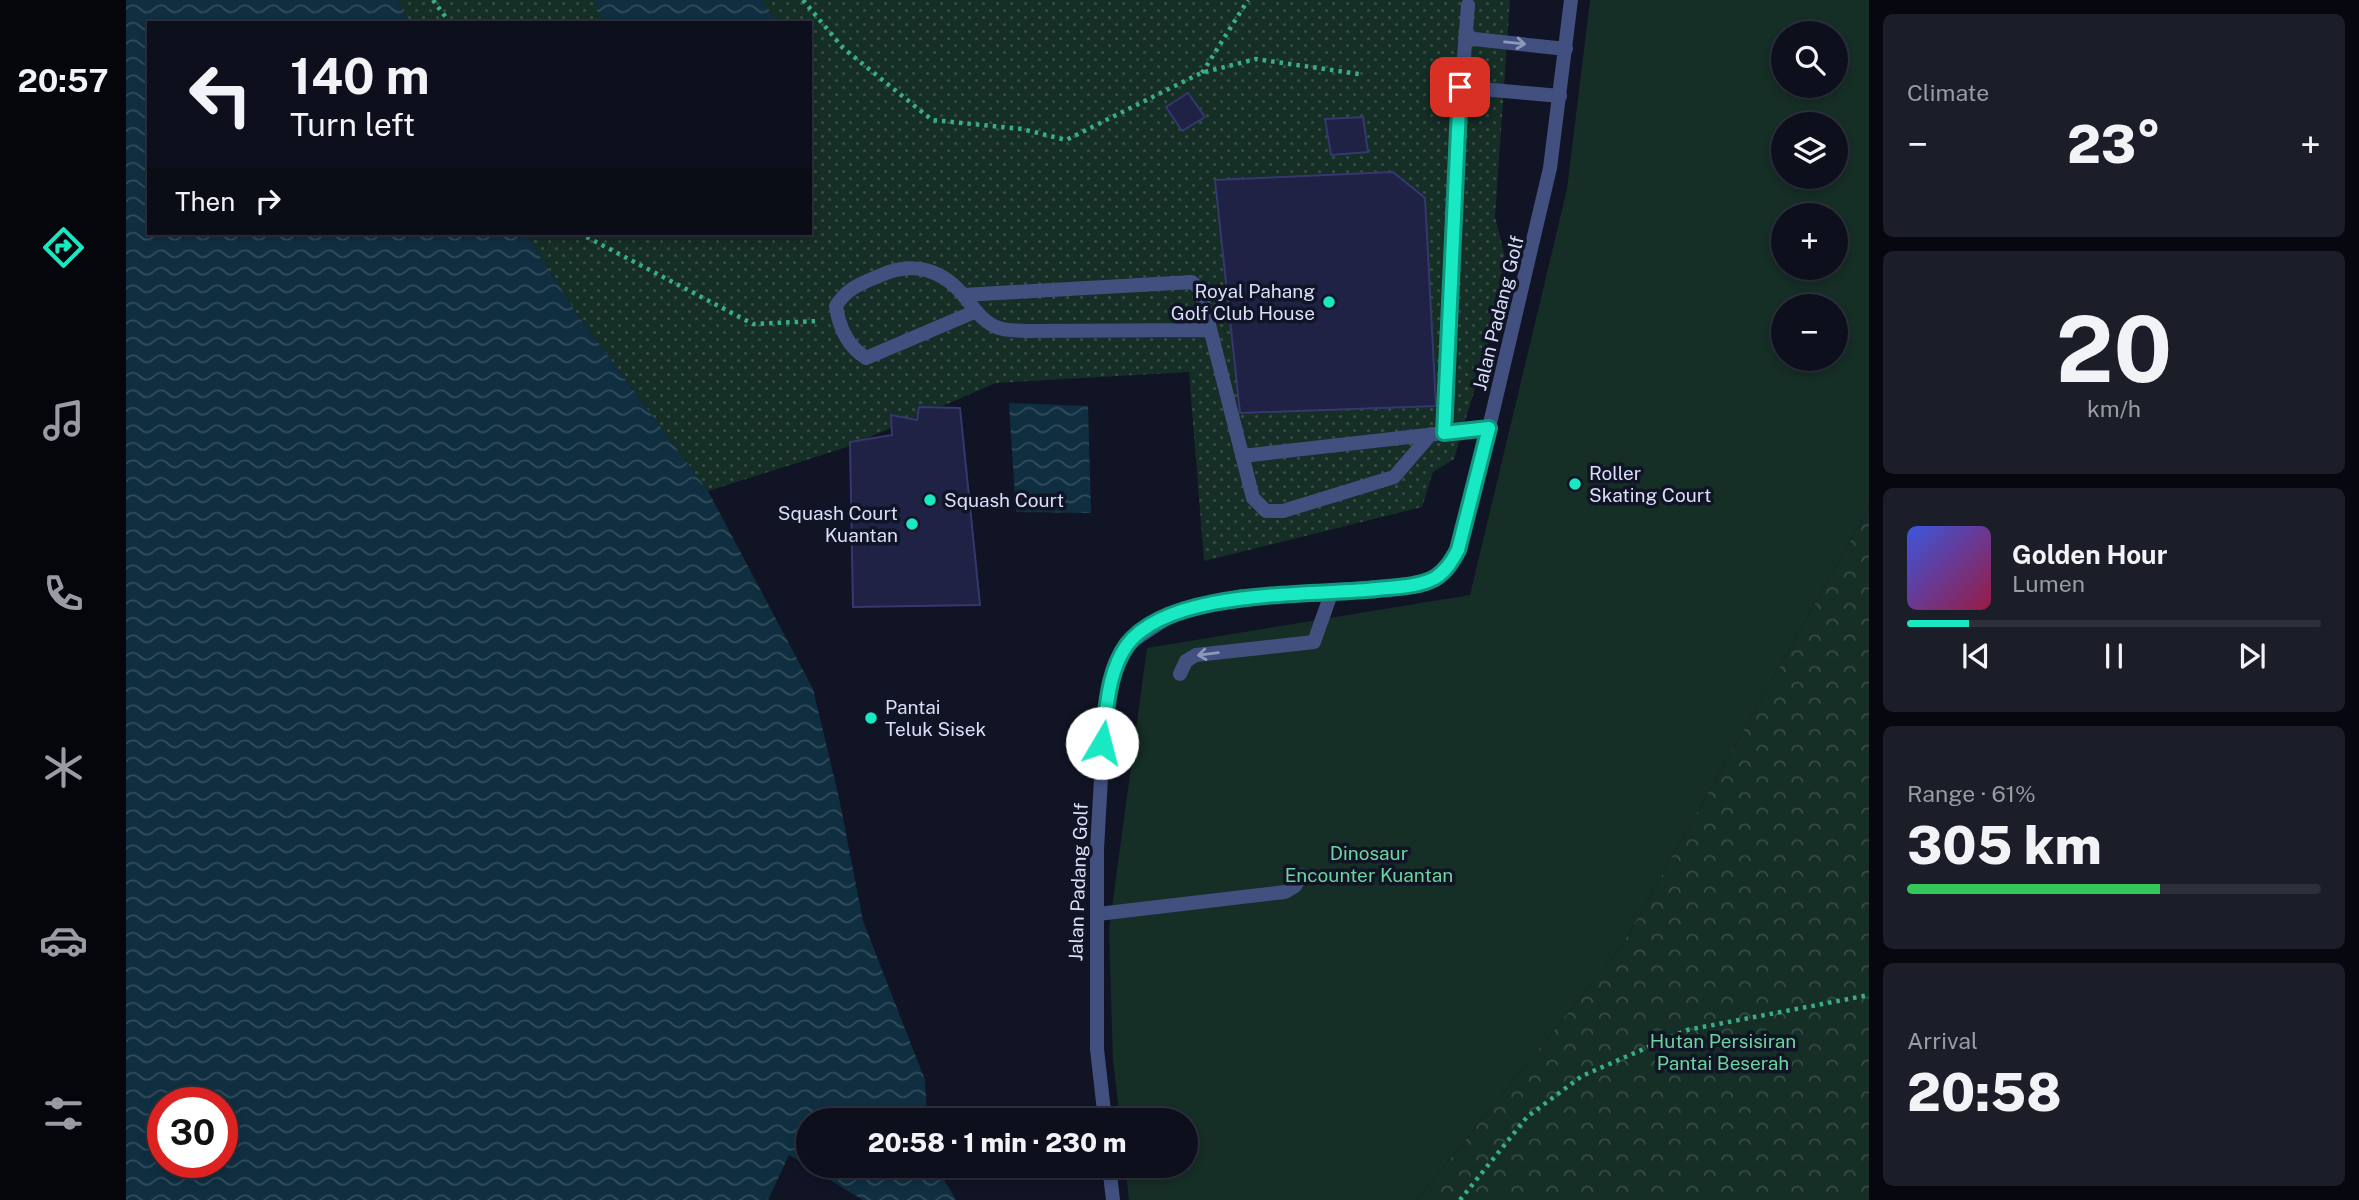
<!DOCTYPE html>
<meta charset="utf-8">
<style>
body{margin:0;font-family:"Public Sans",sans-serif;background:#1b1d29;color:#f1f3f6;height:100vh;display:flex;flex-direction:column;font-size:26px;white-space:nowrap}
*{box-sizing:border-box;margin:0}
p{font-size:23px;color:#9a9ca3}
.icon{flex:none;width:38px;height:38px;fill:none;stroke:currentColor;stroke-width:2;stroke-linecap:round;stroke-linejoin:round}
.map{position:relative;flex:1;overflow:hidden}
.drawer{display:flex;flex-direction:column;gap:14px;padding:14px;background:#07080f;width:490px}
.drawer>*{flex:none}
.hud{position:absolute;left:21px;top:21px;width:665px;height:214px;border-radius:0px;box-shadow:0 4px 10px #0003,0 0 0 2px #2d2f3b;background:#0d0f1c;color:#f1f3f6;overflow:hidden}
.controls{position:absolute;left:1645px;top:21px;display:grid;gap:14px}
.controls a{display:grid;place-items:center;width:77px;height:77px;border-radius:50%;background:#0d0f1c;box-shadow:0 4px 10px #0003,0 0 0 2px #2d2f3b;font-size:35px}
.speed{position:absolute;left:21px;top:1087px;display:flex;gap:14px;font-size:35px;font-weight:700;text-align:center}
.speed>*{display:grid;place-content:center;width:91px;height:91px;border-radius:50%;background:#0d0f1c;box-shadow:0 4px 10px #0003,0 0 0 2px #2d2f3b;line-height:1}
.speed .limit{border:10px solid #d22;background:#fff;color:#111}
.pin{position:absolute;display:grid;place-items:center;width:60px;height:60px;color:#fff;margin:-30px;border-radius:14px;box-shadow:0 4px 10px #0006}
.me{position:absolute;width:77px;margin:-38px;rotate:8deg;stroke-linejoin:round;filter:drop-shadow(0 0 5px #0008)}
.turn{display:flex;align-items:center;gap:24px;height:147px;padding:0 28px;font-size:32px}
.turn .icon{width:91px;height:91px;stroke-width:2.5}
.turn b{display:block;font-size:49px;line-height:60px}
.then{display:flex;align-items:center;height:66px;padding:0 28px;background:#0003;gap:14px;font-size:26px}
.big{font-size:52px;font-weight:800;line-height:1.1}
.drawer .card{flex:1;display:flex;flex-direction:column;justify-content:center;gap:10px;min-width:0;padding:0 24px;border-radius:10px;background:#1b1d29}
.drawer .dial{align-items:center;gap:0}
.dial b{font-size:91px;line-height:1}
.song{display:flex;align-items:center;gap:21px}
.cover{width:84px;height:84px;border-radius:10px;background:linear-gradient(135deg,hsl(230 70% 55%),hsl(340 70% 35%))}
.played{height:7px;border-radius:4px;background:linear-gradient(90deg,#18e9c3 15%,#2d2f3b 15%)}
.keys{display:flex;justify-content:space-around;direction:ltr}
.heat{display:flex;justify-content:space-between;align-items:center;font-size:38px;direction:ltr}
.charge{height:10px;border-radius:5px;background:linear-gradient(90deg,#34c759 61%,#2d2f3b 0)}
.trip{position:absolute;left:670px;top:1108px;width:402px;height:70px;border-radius:35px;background:#0d0f1c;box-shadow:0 4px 10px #0003,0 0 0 2px #2d2f3b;font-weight:800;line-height:70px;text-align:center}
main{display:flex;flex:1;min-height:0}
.tab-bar{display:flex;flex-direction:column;width:126px;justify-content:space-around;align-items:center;background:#05060b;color:#9a9ca3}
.tab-bar .icon{width:49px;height:49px}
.tab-bar .on{color:#18e9c3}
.tab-bar b{font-size:32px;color:#f1f3f6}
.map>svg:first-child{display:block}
.grass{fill:url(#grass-dots)}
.forest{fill:url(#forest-crowns)}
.park{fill:#152e26;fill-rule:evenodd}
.water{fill:url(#water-waves);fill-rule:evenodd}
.building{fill:#1f2244;stroke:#34386e;stroke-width:2}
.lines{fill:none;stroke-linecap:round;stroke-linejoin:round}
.path{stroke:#3bad86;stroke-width:4.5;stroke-dasharray:3.5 5;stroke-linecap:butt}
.service{stroke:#41507f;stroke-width:14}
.minor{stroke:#41507f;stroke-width:14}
.oneway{stroke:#8d98bd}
.route-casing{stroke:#10977f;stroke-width:18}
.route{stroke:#18e9c3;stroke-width:12}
.poi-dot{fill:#18e9c3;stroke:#111425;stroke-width:2.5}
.labels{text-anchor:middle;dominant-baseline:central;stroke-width:7;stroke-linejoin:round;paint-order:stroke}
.poi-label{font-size:19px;fill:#d9dffb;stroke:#111425;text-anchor:start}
.street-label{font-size:19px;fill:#d9dffb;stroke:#111425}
.park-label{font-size:19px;fill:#6bd59d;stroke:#111425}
</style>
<main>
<nav class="tab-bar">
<b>20:57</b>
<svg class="icon on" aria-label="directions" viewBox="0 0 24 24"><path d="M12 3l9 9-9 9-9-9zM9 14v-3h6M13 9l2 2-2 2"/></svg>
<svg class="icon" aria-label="music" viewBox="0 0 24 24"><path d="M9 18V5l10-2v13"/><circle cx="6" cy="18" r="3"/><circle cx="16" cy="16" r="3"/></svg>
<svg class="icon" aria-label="phone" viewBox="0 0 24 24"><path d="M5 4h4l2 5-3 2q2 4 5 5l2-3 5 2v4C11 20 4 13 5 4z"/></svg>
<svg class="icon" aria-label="climate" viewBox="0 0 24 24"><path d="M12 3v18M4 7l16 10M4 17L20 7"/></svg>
<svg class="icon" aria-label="car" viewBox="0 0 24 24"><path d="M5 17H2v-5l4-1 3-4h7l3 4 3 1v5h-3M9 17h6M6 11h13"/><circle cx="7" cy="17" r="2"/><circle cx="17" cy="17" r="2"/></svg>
<svg class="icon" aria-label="filters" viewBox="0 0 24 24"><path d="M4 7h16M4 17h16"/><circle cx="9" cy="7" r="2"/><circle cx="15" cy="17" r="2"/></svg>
</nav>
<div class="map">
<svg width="1743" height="1200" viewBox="0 0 1743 1200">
<defs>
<pattern id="grass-dots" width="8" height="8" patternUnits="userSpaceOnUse" patternTransform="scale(1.75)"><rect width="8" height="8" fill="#152e26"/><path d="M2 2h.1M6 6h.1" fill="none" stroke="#364c46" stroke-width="1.8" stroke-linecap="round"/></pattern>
<pattern id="forest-crowns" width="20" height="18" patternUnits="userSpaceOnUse" patternTransform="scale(1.75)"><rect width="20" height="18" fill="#152e26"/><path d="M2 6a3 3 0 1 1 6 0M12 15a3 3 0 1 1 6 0" fill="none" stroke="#364c46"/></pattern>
<pattern id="water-waves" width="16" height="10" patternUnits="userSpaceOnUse" patternTransform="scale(1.75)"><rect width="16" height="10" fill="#0f2f40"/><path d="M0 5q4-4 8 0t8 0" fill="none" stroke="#314d5c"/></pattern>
</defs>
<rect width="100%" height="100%" fill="#111425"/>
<!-- grass -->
<path class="grass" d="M 271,0 L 1384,0 L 1369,217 L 1383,272 L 1328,459 L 1307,472 L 1296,507 L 1078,561 L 1063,372 L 870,383 L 718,448 L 582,491 L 451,314 L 399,233 L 684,233 L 684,23 L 283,23 Z"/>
<!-- forest -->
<path class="forest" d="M 1743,508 L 1743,1200 L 1291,1200 L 1495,947 Z"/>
<!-- park -->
<path class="park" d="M 1464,0 L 1743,0 L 1743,508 L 1495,947 L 1291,1200 L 1003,1200 L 999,1166 L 1060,1166 L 1060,1120 L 994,1120 L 987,1060 L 983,930 L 1021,648 L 1344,595 L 1441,189 ZM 1657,33 L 1710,33 L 1710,86 L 1657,86 ZM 1657,124 L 1710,124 L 1710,177 L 1657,177 ZM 1657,215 L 1710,215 L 1710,268 L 1657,268 ZM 1657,306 L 1710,306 L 1710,359 L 1657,359 Z"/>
<!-- water -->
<path class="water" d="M 0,0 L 271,0 L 283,23 L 23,23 L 23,233 L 399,233 L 451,314 L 582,491 L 687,689 L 713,798 L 737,921 L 799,1080 L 801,1120 L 682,1120 L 682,1166 L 810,1166 L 830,1200 L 737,1200 L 663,1155 L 642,1200 L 0,1200 ZM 37,1102 L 96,1102 L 96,1162 L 37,1162 Z
M 468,0 L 635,0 L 654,23 L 478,23 Z
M 883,403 L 962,406 L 965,513 L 890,512 Z"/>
<!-- building -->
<path class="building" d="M 1062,93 L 1079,117 L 1056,131 L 1040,107 Z
M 1237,117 L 1242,152 L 1205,155 L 1199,119 Z
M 1267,172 L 1299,198 L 1310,406 L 1114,413 L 1089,180 Z
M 793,407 L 834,408 L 854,605 L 727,607 L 724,442 L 766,435 L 765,415 L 791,420 Z"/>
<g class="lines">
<!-- path -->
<path class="path" d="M 307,0 L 324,23
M 677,0 L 717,48 L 806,120 L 896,129 L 940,140 L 1075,73 L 1130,59 L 1233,74
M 1076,73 L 1122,0
M 453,233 L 627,324 L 692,321
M 1334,1200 L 1401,1117 L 1456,1076 L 1561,1030 L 1743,995"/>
<!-- service -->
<path class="service" d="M 1339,38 L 1440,49
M 1334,87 L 1434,96
M 837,295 L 1066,282 L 1074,289 L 1127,498 L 1140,511 L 1157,511 L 1268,477 L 1305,434
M 848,312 L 740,358 C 721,346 713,327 710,306 C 721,288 734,284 753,276 C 785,261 815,268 838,296 C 848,308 857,323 873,328 C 881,331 891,330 900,331 L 1083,330
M 1318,433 L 1327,202 L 1342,5
M 1116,456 L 1363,428
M 1054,674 L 1060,661 L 1070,655 L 1188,642 L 1205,594
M 972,914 L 1159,892 L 1169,886 L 1176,875"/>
<!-- minor -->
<path class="minor" d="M 979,1120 L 971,1049 L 971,849 L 977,743 L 985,677 L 1002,644 L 1046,615 L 1115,596 L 1205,594 L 1298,583 L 1323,566 L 1338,534 L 1424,168 L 1445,0
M 983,1166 L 987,1200"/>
</g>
<!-- one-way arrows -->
<defs><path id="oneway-shaft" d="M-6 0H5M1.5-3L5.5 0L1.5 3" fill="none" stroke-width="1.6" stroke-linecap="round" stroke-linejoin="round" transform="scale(1.75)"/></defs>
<g class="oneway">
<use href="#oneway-shaft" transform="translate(1389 43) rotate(6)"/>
<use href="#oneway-shaft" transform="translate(1082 654) rotate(173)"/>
</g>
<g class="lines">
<!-- route casing -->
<g class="route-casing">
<path id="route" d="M 976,743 C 981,710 981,673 1001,645 C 1044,588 1186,596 1251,589 C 1270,587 1292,587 1309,578 C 1320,571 1326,561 1332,550 L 1363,428 L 1318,433 L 1334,87"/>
</g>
<!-- route -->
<use href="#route" class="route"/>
</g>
<!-- markers -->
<g class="poi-dot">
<circle cx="1203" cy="302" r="7"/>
<circle cx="1449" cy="484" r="7"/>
<circle cx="804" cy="500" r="7"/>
<circle cx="786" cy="524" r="7"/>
<circle cx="745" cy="718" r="7"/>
</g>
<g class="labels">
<!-- poi labels -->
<g class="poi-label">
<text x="1189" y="291" text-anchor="end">Royal Pahang<tspan x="1189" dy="22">Golf Club House</tspan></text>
<text x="1463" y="473">Roller<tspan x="1463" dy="22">Skating Court</tspan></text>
<text x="818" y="500">Squash Court</text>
<text x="772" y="513" text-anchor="end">Squash Court<tspan x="772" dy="22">Kuantan</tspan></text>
<text x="759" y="707">Pantai<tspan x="759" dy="22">Teluk Sisek</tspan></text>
</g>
<!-- street labels -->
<g class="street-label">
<text transform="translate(1372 313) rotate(-76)">Jalan Padang Golf</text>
<text transform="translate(952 882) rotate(-88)">Jalan Padang Golf</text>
</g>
<!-- park labels -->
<g class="park-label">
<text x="1243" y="853">Dinosaur<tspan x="1243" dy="22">Encounter Kuantan</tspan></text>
<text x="1597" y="1041">Hutan Persisiran<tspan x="1597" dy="22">Pantai Beserah</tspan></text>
</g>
</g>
</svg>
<div class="controls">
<a><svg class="icon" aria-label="search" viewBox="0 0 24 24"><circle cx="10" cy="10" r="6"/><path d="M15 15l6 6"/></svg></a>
<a><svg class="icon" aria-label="layers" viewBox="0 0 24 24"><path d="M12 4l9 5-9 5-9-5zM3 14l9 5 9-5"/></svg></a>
<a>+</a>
<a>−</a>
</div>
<div class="speed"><div class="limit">30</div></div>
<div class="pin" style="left:1334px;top:87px;background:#d93025"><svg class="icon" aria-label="arrive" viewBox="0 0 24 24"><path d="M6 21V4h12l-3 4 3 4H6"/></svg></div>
<svg class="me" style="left:976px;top:743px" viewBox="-20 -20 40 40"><circle r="19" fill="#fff"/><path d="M0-13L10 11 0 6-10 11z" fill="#18e9c3"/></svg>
<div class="trip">20:58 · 1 min · 230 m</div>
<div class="hud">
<div class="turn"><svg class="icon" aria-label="left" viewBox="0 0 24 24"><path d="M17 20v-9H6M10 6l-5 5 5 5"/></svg><div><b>140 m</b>Turn left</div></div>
<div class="then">Then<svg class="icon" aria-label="right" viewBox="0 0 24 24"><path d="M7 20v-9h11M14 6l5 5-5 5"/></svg></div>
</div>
</div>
<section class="drawer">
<div class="card"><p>Climate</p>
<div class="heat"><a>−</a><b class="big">23°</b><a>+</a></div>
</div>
<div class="card dial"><b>20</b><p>km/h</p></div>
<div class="card">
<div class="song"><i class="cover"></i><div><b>Golden Hour</b><p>Lumen</p></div></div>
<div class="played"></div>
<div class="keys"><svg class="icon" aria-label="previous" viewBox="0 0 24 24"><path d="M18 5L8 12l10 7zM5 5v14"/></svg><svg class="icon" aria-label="pause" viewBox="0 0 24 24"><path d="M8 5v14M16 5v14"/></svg><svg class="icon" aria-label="next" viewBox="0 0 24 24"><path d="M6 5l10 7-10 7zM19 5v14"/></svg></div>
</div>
<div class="card"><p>Range · 61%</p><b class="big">305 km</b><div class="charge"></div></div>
<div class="card"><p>Arrival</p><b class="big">20:58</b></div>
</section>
</main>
